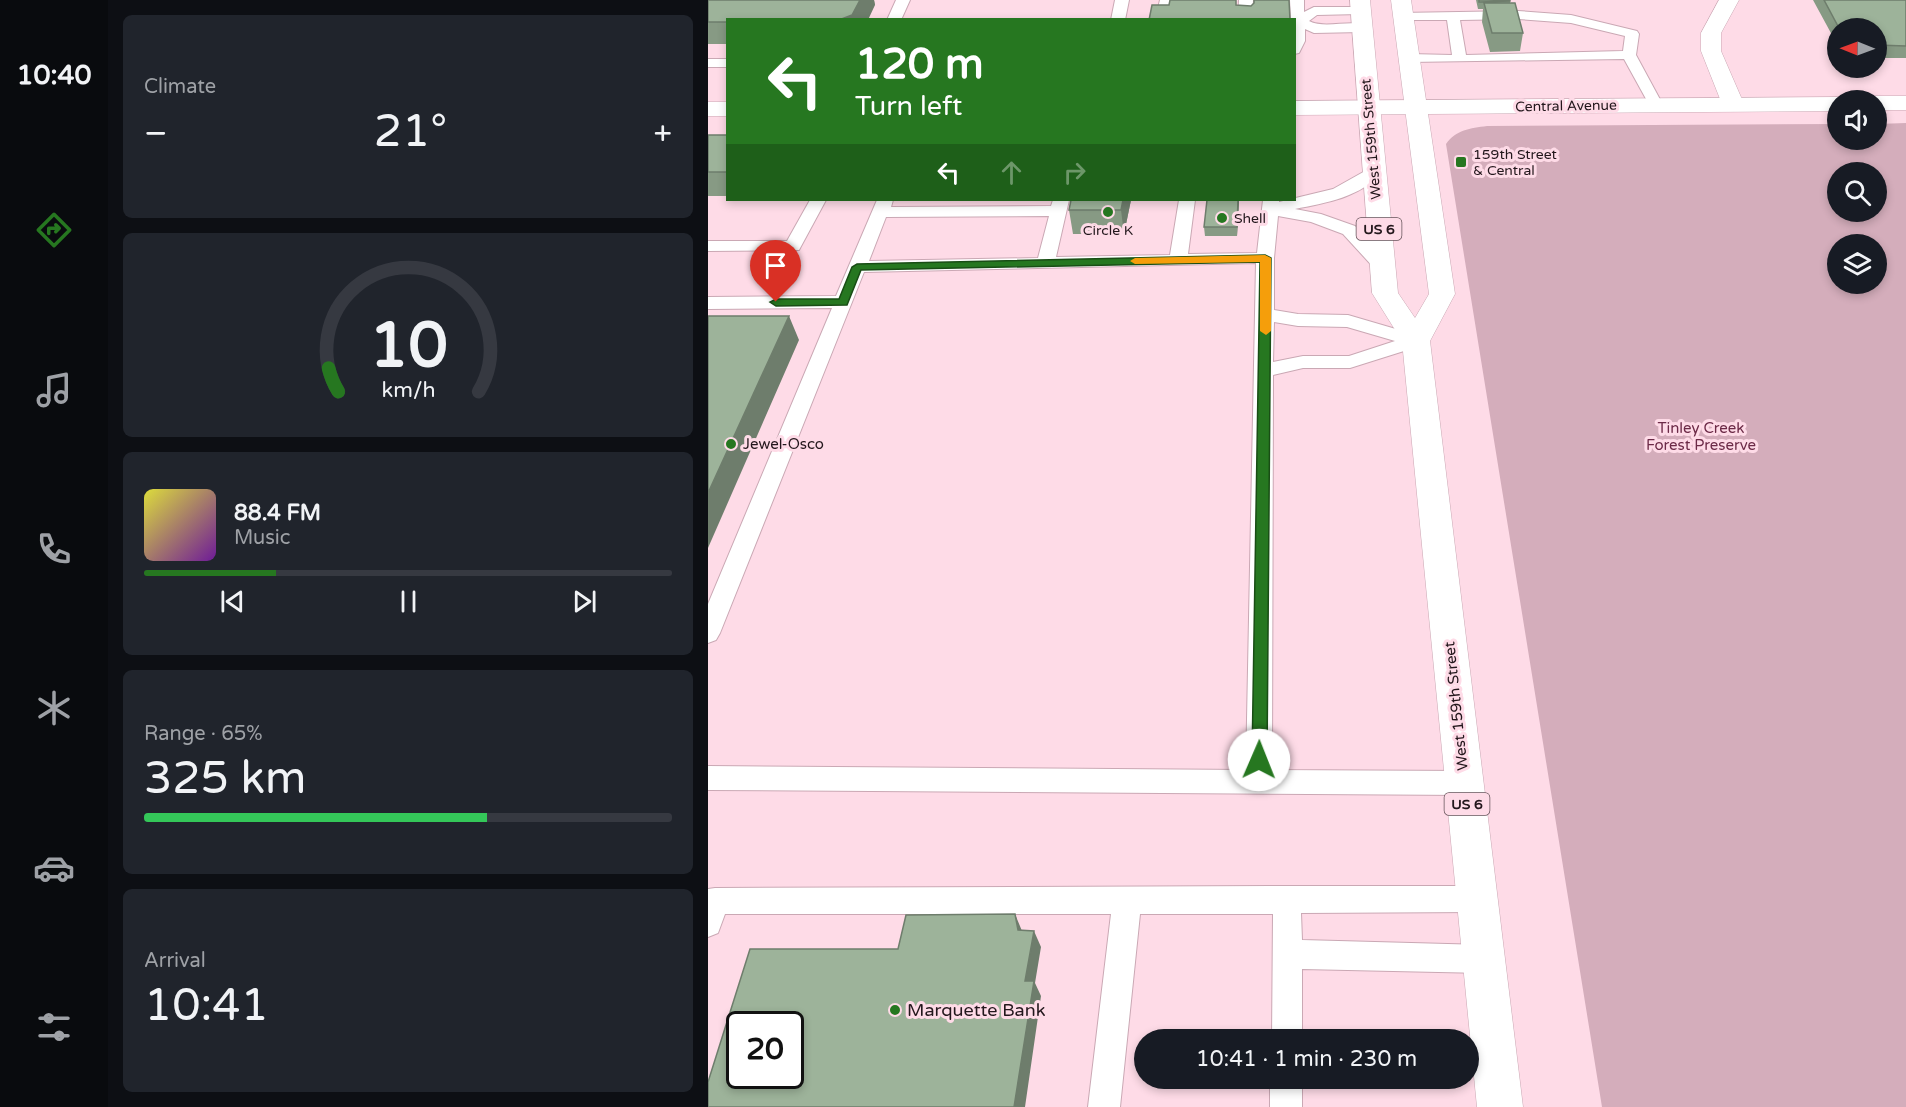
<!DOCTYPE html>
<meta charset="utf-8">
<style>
body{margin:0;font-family:"Varela Round",sans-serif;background:#20242c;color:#f1f3f6;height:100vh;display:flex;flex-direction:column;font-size:22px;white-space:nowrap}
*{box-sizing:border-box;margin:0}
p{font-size:20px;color:#9ea1a6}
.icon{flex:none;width:33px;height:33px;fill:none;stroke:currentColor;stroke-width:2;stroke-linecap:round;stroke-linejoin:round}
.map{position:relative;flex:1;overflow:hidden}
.drawer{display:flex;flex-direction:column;gap:15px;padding:15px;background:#0d0f14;width:600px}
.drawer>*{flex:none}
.hud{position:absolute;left:18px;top:18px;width:570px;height:183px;border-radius:0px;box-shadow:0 3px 9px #0003;background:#267720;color:#fff;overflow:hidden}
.needle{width:39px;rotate:271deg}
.tools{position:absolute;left:1119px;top:18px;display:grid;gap:12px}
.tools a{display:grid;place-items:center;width:60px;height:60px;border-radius:50%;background:#171b24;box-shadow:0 3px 9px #0003;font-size:30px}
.speed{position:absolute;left:18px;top:1011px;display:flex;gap:12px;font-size:30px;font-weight:700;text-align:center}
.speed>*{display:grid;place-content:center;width:78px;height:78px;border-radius:50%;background:#171b24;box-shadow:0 3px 9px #0003;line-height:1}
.speed .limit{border:3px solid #111;border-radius:9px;background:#fff;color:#111}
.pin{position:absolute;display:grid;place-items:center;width:51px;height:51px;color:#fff;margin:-62px -26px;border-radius:50% 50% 50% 0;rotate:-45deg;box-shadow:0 0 6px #0007}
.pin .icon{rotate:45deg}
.me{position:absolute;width:66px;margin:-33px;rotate:1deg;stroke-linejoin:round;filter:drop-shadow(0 0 4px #0008)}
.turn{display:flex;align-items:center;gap:21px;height:126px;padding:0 30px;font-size:27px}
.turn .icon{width:78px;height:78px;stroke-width:2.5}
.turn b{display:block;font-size:42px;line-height:51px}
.lanes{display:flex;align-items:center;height:57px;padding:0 30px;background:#0003;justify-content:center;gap:30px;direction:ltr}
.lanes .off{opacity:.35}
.big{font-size:45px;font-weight:600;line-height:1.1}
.drawer .widget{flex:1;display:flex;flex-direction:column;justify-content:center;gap:9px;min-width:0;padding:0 21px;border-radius:9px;background:#20242c}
.drawer .dial{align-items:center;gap:0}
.dial svg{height:156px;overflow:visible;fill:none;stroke:#363941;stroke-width:7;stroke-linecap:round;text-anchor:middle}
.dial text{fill:#f1f3f6;stroke:none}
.song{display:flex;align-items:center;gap:18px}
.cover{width:72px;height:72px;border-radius:9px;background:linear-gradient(135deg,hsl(60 70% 55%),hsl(280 70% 35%))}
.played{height:6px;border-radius:3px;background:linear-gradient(90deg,#267720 25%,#363941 25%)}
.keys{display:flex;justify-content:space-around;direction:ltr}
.heat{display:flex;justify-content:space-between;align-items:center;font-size:33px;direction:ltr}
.charge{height:9px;border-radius:4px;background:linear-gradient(90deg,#34c759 65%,#363941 0)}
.trip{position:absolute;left:426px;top:1029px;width:345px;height:60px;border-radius:30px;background:#171b24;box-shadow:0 3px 9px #0003;font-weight:600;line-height:60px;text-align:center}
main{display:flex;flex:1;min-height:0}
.dock{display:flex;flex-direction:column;width:108px;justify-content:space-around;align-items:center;background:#090b0e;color:#9ea1a6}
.dock .icon{width:42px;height:42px}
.dock .selected{color:#267720}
.dock b{font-size:27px;color:#f1f3f6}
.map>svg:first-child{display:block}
.green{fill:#d4adbb;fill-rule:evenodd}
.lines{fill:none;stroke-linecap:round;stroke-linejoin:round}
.service-casing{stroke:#caa8b4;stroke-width:2}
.minor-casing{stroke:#caa8b4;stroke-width:1}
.tertiary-casing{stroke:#caa8b4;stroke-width:1}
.primary-casing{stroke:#caa8b4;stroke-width:1}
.service{fill:#fff;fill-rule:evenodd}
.minor{fill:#fff;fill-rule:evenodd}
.tertiary{fill:#fff;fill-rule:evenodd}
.primary{fill:#fff;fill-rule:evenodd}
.wall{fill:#879a84}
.shaded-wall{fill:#6e7d6c}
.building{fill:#9db39a;stroke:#6e7d6c;stroke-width:1.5;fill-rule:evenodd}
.route{fill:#267720;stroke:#194d15;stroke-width:1.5}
.slow{fill:#f59e0b}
.poi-dot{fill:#267720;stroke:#fedbe7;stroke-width:2}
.labels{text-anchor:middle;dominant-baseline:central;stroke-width:6;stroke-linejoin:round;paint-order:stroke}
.far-street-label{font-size:14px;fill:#23171c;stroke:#fedbe7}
.far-poi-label{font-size:14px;fill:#23171c;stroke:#fedbe7;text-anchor:start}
.shield{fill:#fedbe7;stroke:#655259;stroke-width:1.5}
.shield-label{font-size:14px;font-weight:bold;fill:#23171c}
.park-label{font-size:15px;fill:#6c2a47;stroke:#fedbe7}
.poi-label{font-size:15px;fill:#23171c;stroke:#fedbe7;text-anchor:start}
.street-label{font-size:15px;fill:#23171c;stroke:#fedbe7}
.near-poi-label{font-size:18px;fill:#23171c;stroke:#fedbe7;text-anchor:start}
</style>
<main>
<nav class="dock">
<b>10:40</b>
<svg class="icon selected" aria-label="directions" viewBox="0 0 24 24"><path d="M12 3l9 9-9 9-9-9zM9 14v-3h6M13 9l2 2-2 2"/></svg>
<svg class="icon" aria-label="music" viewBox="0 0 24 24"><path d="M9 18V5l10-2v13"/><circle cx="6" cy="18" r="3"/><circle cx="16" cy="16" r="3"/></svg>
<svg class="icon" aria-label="phone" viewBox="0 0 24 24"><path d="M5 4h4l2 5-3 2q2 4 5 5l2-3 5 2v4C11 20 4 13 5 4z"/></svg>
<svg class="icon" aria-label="climate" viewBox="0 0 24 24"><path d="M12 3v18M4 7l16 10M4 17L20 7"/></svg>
<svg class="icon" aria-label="car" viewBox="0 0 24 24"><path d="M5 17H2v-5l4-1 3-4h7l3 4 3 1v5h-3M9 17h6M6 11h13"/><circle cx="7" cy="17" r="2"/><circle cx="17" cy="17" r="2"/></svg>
<svg class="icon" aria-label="filters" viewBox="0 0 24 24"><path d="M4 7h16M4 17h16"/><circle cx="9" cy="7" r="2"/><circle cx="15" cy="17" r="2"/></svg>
</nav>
<section class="drawer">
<div class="widget"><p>Climate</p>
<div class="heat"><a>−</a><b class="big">21°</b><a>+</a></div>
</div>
<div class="widget dial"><svg viewBox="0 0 100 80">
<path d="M14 69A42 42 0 1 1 86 69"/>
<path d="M14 69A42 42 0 0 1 9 57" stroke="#267720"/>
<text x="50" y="56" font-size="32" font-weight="700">10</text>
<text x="50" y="72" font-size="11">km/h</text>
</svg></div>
<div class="widget">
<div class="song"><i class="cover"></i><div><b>88.4 FM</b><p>Music</p></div></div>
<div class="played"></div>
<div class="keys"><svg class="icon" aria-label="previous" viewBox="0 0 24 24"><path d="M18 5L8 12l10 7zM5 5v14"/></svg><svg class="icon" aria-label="pause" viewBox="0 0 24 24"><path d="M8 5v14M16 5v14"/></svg><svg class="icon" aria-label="next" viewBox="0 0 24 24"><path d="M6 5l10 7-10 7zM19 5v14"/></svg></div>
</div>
<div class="widget"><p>Range · 65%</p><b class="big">325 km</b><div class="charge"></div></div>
<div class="widget"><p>Arrival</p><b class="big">10:41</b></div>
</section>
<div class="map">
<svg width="1198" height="1107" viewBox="0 0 1198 1107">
<rect width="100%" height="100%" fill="#fedbe7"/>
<!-- green -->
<path class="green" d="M 1198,123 L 1198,1107 L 894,1107 L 738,144 C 748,130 762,128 779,126 L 1129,124 L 1130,140 L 1168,140 L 1169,124 ZM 1130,172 L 1168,172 L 1168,212 L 1130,212 ZM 1130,244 L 1168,244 L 1168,284 L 1130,284 Z"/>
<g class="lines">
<!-- service casing -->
<g class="service-casing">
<path id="service" d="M 188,0 L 202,0 L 193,20 L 179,20 Z
M 407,0 L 421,0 L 417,20 L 403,20 Z
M 452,0 L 466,0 L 461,20 L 447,20 Z
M 531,0 L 545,0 L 544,20 L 530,20 Z
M 582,0 L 596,0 L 596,12 L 606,7 L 657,7 L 659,10 L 657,13 L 652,14 L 609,15 L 601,21 C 618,30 649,17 661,28 L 654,32 L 606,33 L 597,29 L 597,41 L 591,53 L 586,54 L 586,20 L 583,20 Z
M 810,11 L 863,15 L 929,31 L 931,34 L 928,55 L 955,105 L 953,108 L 943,108 L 916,59 L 701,62 L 694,58 L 701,54 L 744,55 L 739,20 L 696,20 L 689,16 L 691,13 ZM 810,19 L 863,23 L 917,36 L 915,51 L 758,55 L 752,20 Z
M 0,59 L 20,59 L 20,67 L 0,67 Z
M 666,166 L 674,171 C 655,197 617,203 587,209 L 613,214 L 647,226 L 680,262 L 683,266 L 680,270 L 668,270 L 635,234 L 603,222 L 570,216 L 566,258 L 566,310 L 590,314 L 640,315 L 715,337 L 717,341 L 715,345 L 642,368 L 595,368 L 565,375 L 564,770 L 757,771 L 766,775 L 770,783 L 766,791 L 757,795 L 0,790 L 0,766 L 538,770 L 548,263 L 156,272 L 12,633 L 8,640 L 0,643 L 0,604 L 124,308 L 0,309 L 0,297 L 128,296 L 169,200 L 185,200 L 183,207 L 343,206 L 345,200 L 361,200 L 348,257 L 462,255 L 471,200 L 487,200 L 480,254 L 549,253 L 555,200 L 571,200 L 571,202 L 625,189 ZM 341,216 L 330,258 L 161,261 L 178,217 ZM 566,322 L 590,326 L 639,327 L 687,341 L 641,356 L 595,356 L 565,362 Z
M 102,200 L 118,200 L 91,250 L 0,251 L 0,241 L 79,241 Z
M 579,886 L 769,886 L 779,889 L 783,899 L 779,909 L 769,912 L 593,913 L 594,940 L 776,945 L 786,949 L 791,959 L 786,969 L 776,973 L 594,969 L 594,1040 L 564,1040 L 565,914 L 432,914 L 412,1107 L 380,1107 L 403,914 L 17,914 L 10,933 L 0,937 L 0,889 L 7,888 Z
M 562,1078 L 594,1078 L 594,1107 L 562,1107 Z"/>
</g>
<!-- minor casing -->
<g class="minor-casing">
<path id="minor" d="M 1011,0 L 1031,0 L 1013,33 L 1013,51 L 1036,104 L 1033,109 L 1025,111 L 1017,109 L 1014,104 L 993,51 L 993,33 Z"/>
</g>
<!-- tertiary casing -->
<g class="tertiary-casing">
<path id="tertiary" d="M 1168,96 L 1198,96 L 1198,110 L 1168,110 L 1168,100 L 1159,100 Z
M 1130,97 L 1139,100 L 1130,100 L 1130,111 L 586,115 L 586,101 Z
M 0,102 L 20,102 L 20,116 L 0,116 Z"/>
</g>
<!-- primary casing -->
<g class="primary-casing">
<path id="primary" d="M 642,0 L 662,0 L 690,293 L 707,318 L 721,294 L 683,0 L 703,0 L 747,294 L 722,341 L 815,1107 L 769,1107 L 694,341 L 664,293 Z"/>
</g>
<!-- service -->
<use href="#service" class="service"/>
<!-- minor -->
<use href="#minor" class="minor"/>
<!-- tertiary -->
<use href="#tertiary" class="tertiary"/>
<!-- primary -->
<use href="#primary" class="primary"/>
</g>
<!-- wall -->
<path class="wall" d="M 0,0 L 166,0 L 167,5 L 20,20 L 20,44 L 0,44 Z
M 768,0 L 802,0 L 802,3 L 815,33 L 812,51 L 782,52 L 774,22 L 775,9 L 770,9 Z
M 1105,0 L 1198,0 L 1198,58 L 1168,58 L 1168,28 L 1130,28 L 1130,46 Z
M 0,135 L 20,135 L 20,196 L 0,196 Z
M 363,200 L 423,200 L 416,234 L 365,234 L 361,210 Z
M 531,200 L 529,236 L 497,236 L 496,227 Z"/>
<!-- shaded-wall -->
<path class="shaded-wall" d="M 152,0 L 166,0 L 167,5 L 160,20 L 131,20 Z
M 415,200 L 423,200 L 416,234 L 413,210 Z
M 530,200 L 531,200 L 529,236 L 529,227 Z
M 81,316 L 91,340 L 0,548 L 0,493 Z
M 307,914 L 314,931 L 310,930 Z
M 326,931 L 333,947 L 327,983 L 333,996 L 317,1107 L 306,1107 L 317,981 Z"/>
<!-- building -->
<path class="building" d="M 0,0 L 152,0 L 144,15 L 131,20 L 20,20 L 20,22 L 0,22 Z
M 462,0 L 528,0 L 528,5 L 543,6 L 546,3 L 546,0 L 581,0 L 582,20 L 441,20 L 444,5 L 461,5 Z
M 771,0 L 802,0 L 802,1 L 771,2 Z
M 1116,0 L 1198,0 L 1198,46 L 1168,45 L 1168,28 L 1131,28 Z
M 776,3 L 807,3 L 815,33 L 784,33 Z
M 0,135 L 20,135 L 20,172 L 0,172 Z
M 363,200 L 415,200 L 413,210 L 361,210 Z
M 499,200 L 530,200 L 529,227 L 496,227 Z
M 0,316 L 81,316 L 0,493 Z
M 307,914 L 310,930 L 326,931 L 317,981 L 326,981 L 306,1107 L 0,1107 L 0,1082 L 42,949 L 190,949 L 198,915 ZM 32,1024 L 82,1024 L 82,1076 L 32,1076 Z"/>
<!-- route -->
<path class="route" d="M 557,255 L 563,258 L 559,760 L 557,765 L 551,767 L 546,765 L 544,760 L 552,262 L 153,270 L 139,305 L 68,306 L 62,302 L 68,299 L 131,299 L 144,267 L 149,264 Z"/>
<!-- slow -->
<path class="slow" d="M 557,255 L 563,258 L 563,331 L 558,335 L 552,331 L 552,262 L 427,264 L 422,261 L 427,258 Z"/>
<!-- markers -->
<g class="poi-dot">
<rect x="747" y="156" width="12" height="12" rx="3"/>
<circle cx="400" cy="212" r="6"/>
<circle cx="514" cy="218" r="6"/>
<circle cx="23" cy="444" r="6"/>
<circle cx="187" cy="1010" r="6"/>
</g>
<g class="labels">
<!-- far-street labels -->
<g class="far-street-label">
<text transform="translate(858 106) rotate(-1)">Central Avenue</text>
<text transform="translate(663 139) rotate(-95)">West 159th Street</text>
</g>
<!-- far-poi labels -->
<g class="far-poi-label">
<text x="765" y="154">159th Street<tspan x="765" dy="16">&amp; Central</tspan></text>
<text x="526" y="218">Shell</text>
<text x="400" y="230" text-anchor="middle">Circle K</text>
</g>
<!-- shield labels -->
<g class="shield">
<rect x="648.5" y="218" width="45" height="22" rx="4.5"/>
<rect x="736.5" y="793" width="45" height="22" rx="4.5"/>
</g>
<g class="shield-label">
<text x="671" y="229">US 6</text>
<text x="759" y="804">US 6</text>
</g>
<!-- park labels -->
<g class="park-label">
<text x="993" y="428">Tinley Creek<tspan x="993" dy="17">Forest Preserve</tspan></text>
</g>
<!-- poi labels -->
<g class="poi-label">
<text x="35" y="444">Jewel-Osco</text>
</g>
<!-- street labels -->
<g class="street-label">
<text transform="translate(748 706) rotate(-96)">West 159th Street</text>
</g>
<!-- near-poi labels -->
<g class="near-poi-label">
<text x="199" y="1010">Marquette Bank</text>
</g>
</g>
</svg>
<div class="tools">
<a><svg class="needle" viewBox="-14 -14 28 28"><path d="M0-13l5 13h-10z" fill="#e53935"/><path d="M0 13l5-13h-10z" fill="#9ea1a6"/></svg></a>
<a><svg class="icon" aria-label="sound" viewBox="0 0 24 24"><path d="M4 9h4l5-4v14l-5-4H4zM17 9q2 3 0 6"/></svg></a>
<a><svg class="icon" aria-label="search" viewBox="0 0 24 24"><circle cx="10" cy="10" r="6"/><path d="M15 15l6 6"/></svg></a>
<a><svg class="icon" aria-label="layers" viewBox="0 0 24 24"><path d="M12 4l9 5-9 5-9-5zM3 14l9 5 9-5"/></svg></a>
</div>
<div class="speed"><div class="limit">20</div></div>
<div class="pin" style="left:68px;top:302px;background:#d93025"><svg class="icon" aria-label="arrive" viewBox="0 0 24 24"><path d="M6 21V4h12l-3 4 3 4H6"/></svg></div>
<svg class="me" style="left:551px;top:760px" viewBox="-20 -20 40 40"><circle r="19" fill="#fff"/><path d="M0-13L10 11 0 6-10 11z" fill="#267720"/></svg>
<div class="trip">10:41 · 1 min · 230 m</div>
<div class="hud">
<div class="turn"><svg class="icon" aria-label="left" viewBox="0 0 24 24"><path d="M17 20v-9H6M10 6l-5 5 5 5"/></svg><div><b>120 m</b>Turn left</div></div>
<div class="lanes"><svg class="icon" aria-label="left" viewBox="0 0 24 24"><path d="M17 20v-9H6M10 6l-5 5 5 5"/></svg><svg class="icon off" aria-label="ahead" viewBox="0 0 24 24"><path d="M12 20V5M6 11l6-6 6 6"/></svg><svg class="icon off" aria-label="right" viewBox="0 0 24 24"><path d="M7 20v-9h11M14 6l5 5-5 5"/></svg></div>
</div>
</div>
</main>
